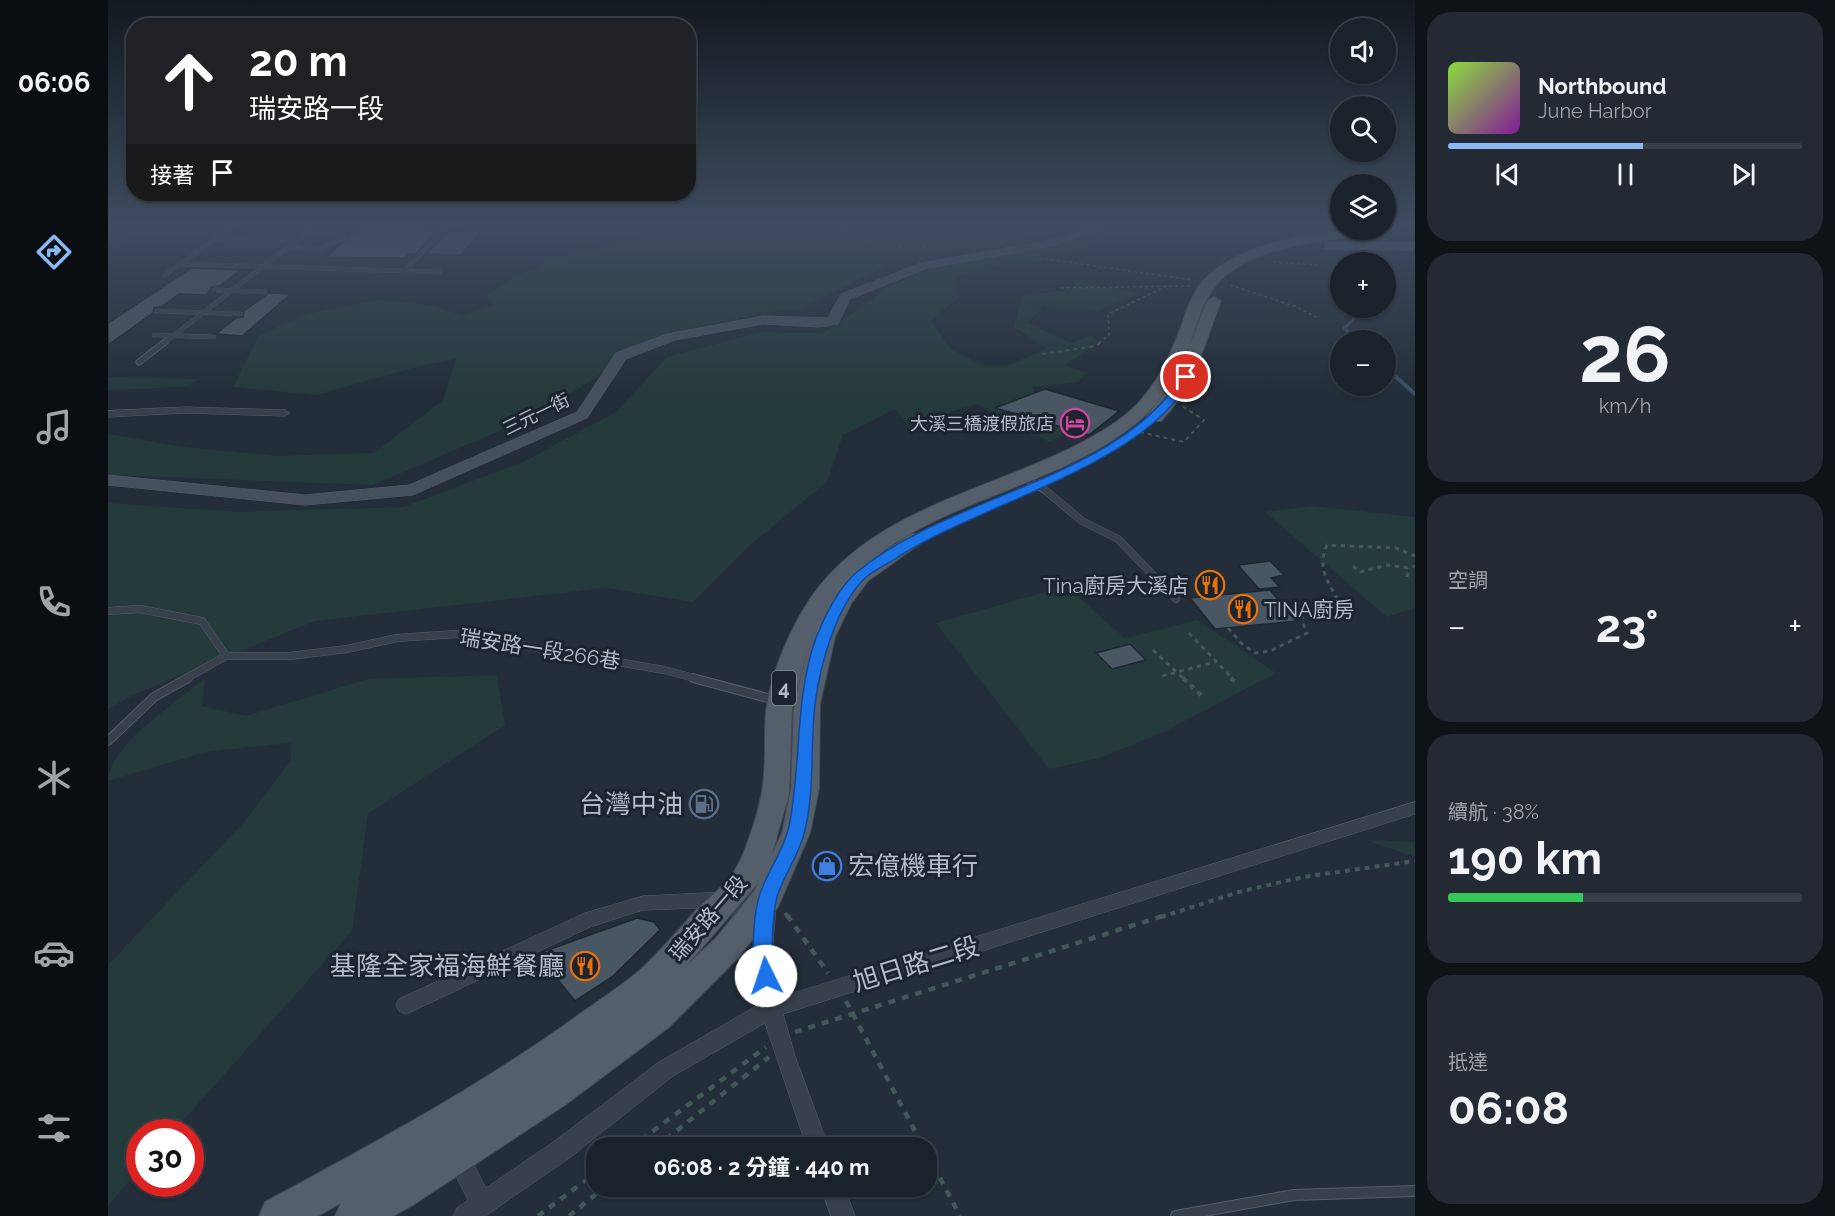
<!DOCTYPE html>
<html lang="zh-TW">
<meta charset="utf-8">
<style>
body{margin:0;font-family:Raleway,"Noto Sans TC",sans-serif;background:#232a34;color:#f1f3f6;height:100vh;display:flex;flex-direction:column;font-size:22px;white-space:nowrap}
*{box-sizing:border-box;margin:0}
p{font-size:20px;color:#9fa4a9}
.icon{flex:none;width:33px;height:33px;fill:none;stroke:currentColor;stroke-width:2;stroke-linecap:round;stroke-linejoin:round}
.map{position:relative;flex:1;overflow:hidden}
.panel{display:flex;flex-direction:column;gap:12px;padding:12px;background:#0e1318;width:420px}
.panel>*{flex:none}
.top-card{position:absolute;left:18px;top:18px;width:570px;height:183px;border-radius:24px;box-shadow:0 2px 4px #0004,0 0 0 2px #383f48;background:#202124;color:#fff;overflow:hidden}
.buttons{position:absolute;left:1222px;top:18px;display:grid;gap:12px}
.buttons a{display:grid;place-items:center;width:66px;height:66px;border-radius:50%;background:#1a222c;box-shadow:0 2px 4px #0004,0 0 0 2px #383f48;font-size:30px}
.speed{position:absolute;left:18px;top:1119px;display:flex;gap:12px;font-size:30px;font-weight:700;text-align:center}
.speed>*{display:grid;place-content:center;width:78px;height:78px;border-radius:50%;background:#1a222c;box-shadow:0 2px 4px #0004,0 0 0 2px #383f48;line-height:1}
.speed .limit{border:9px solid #d22;background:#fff;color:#111}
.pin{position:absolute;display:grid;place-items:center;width:51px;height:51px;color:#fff;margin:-26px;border:3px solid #fff;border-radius:50%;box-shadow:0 2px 6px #0007}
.me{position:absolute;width:66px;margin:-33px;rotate:356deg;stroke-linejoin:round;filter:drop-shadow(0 0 4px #0008)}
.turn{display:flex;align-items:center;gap:21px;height:126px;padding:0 24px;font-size:27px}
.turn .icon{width:78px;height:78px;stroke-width:2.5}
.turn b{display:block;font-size:42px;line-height:51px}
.then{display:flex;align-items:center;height:57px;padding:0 24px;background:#0003;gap:12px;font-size:22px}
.big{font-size:45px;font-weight:700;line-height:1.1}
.panel .widget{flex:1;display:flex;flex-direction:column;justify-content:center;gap:9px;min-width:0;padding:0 21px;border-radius:24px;background:#232a34}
.panel .dial{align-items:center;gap:0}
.dial b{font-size:78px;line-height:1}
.song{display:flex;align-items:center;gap:18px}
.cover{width:72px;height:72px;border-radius:9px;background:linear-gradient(135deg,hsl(90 70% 55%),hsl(290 70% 35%))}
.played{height:6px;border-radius:3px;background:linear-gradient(90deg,#8ab8f3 55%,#383f48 55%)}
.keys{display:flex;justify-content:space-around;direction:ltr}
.heat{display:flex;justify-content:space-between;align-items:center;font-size:33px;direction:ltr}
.charge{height:9px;border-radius:4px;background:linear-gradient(90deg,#34c759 38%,#383f48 0)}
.trip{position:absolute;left:478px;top:1137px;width:351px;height:60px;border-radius:24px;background:#1a222c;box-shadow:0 2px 4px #0004,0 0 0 2px #383f48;font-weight:700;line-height:60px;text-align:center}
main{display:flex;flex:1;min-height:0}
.tabs{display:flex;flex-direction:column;width:108px;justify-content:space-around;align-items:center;background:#0a0e12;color:#9fa4a9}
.tabs .icon{width:42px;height:42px}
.tabs .selected{color:#8ab8f3}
.tabs b{font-size:27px;color:#f1f3f6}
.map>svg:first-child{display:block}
.green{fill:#253a3b}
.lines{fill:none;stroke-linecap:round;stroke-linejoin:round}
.stream-far1{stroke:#394d63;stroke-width:3}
.stream{stroke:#394d63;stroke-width:4}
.building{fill:#495663;stroke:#1e2731;stroke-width:1.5}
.lane-far4-casing{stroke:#555e68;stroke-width:4.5}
.lane-far3-casing{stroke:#555e68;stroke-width:7}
.lane-far2-casing{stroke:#555e68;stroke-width:8}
.lane-far1-casing{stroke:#555e68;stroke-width:10}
.lane-casing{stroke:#555e68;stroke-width:12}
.street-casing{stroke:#555e68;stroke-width:1}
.secondary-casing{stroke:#555e68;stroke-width:1}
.primary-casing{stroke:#404953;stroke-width:2}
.path-far4{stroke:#435758;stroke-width:1.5;stroke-dasharray:3 3;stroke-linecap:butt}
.path-far3{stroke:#435758;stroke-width:2;stroke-dasharray:4 4;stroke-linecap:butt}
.path-far2{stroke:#435758;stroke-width:3;stroke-dasharray:4.5 4.5;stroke-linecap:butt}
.path-far1{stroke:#435758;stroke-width:4;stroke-dasharray:5 5;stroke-linecap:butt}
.path{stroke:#435758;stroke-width:4.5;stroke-dasharray:7 7;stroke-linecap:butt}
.lane-far4{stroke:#37404b;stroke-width:4}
.lane-far3{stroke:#37404b;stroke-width:5}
.lane-far2{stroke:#37404b;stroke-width:7}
.lane-far1{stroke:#37404b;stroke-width:8}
.lane{stroke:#37404b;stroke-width:10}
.street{fill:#37404b;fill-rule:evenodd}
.secondary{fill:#454f5d;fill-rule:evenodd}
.primary{fill:#555f6b;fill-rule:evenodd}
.route{fill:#1a73e8;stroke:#114b97;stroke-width:1.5}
.labels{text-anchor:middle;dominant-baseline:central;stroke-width:6;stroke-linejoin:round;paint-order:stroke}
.far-street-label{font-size:18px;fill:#b2bbc6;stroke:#1c252f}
.far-poi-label{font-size:18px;fill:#b2bbc6;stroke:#1c252f;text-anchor:end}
.shield{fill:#1c252f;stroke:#858e99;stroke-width:1.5}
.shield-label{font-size:20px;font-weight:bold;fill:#b2bbc6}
.poi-label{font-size:21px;fill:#b2bbc6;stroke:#1c252f;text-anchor:end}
.street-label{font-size:21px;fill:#b2bbc6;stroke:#1c252f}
.near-poi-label{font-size:26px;fill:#b2bbc6;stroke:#1c252f;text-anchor:end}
.near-street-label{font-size:26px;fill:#b2bbc6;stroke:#1c252f}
</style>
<main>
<nav class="tabs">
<b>06:06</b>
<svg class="icon selected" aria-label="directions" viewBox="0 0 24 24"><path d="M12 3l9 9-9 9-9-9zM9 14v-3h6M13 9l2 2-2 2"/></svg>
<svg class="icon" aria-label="music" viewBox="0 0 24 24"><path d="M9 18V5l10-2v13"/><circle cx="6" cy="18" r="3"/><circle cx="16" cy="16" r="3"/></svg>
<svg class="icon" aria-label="phone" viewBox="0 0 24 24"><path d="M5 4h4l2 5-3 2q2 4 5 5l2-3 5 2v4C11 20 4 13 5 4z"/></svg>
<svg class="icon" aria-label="climate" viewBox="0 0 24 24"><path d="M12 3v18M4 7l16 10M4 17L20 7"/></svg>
<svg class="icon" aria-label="car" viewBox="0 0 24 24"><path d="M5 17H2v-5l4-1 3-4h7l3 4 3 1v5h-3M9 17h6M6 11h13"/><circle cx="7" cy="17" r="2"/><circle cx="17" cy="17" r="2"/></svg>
<svg class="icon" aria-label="filters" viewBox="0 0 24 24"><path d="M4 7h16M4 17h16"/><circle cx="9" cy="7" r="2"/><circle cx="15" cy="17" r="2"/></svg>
</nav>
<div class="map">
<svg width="1307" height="1216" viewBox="0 0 1307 1216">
<rect width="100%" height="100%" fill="#232e3a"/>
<!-- green -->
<path class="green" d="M 639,225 L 982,225 L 899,244 L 842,250 L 791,259 L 691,310 L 674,310 L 575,330 L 505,366 L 435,412 L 265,485 L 0,475 L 0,434 L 69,446 L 169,456 L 266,453 L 335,400 L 348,359 L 312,366 L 208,395 L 125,387 L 150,337 L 195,315 L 268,300 L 322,305 L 356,316 L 387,304 L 378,296 C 451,242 552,237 639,225 Z
M 1015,225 L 1028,225 L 950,256 L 927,262 L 880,267 L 846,277 L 851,297 L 823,321 L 843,349 L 876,366 L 899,366 L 939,348 L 906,327 L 915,295 L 968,289 L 965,281 L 1032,293 L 990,311 L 936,306 L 920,323 L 963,343 L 984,335 L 990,342 L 958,365 L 978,373 L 971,382 L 926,387 L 926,395 L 989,416 L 941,442 L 870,404 L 842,412 L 847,427 L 804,430 L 787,409 L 735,435 L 719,482 L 642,545 L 585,602 L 498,588 L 207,621 L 27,694 L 0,709 L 0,503 L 133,512 L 295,507 L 417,461 L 508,412 L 559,357 L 653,332 L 716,333 L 764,300 L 774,289 L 834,264 L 930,249 L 979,238 Z
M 0,377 L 90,379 L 79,387 L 0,390 Z
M 1204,506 L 1307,517 L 1307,608 L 1279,617 L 1157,512 Z
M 958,586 L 1017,638 L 1089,620 L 1168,673 L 1056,732 L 992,758 L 941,769 L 828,623 Z
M 389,675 L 397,725 L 260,814 L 244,931 L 65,1132 L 32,1132 L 31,1170 L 0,1206 L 0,965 L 137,821 L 183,760 L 182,743 L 97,752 L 0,781 C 0,747 72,699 97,678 L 94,706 L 138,716 L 260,679 Z
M 1258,840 L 1307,842 L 1307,857 Z"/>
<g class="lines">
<!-- stream-far1 -->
<path class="stream-far1" d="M 1267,252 L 1268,262
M 1249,340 L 1236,328 L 1258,308"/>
<!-- stream -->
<path class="stream" d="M 1278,368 L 1307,394"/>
</g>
<!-- building -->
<path class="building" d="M 252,227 L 326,230 L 329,231 L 308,254 L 302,253 L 297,258 L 218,257 Z
M 340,231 L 372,232 L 353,255 L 319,254 Z
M 83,268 L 133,270 L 111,286 L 104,287 L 99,295 L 71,294 L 53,307 L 46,308 L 45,313 L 0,345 L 0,323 Z
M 161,293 L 183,294 L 134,336 L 108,334 L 128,318 L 135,317 L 136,311 Z
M 937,389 L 1011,411 L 981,435 L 887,408 Z
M 1162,561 L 1176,575 L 1163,578 L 1172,587 L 1151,589 L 1130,565 Z
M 1162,590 L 1189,621 L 1107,629 L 1082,598 Z
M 1022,644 L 1038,660 L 1004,669 L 988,653 Z
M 529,918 L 546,922 L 552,930 L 504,977 L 467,1001 L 429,954 Z"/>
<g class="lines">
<!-- lane-far4 casing -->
<g class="lane-far4-casing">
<path id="lane-far4" d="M 195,236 L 207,225
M 0,240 L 12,241
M 180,247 L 210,250 L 236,238 L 224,233 L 195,235
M 72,264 L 297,271
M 331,272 L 297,271 L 340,225
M 57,275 L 126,225
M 106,290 L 157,292
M 48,311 L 133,314
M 46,335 L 106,337
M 56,343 L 188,241 L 106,239"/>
</g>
<!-- lane-far3 casing -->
<g class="lane-far3-casing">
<path id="lane-far3" d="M 31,362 L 57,342
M 917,478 L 939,492"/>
</g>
<!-- lane-far2 casing -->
<g class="lane-far2-casing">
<path id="lane-far2" d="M 937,490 L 974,521 L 1010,539 L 1068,599
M 0,611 L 32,609 L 94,621 L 118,656 L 182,656 L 239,649 L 289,638 L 349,634 L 556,670 L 590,679
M 77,679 L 118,656"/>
</g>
<!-- lane-far1 casing -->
<g class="lane-far1-casing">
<path id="lane-far1" d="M 585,678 L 667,700
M 0,741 L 46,697 L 80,678"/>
</g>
<!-- lane casing -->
<g class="lane-casing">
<path id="lane" d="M 1068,1216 L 1186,1195 L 1307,1191"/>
</g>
<!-- street casing -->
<g class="street-casing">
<path id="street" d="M 77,407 L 177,410 L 182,413 L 177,416 L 77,413 L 0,417 L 0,411 Z
M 1307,802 L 1307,814 L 675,1014 L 687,1056 L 721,1148 L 699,1148 L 657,1023 L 565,1076 L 460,1159 L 377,1216 L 345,1216 L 349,1208 L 360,1200 L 337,1154 L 340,1146 L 348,1143 L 356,1146 L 378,1188 L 444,1143 L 551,1062 L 652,1004 L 645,962 L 648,925 L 640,930 L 633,927 L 613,907 L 535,910 L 482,927 L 305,1011 L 298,1014 L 291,1011 L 288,1005 L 291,999 L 477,913 L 535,896 L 617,892 L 623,894 L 648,920 L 653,901 L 659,898 L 665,901 L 668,906 L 664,955 L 671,997 Z
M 713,1186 L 736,1186 L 747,1216 L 723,1216 Z"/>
</g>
<!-- secondary casing -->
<g class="secondary-casing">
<path id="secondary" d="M 990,225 L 1006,225 L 945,246 L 820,268 L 742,299 L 730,324 L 711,327 L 655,324 L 567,340 L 518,359 L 479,418 L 305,495 L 197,505 L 0,485 L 0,475 L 197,495 L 301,485 L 469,412 L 508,353 L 559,334 L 655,316 L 720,318 L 733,294 L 813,263 L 943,240 Z"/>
</g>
<!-- primary casing -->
<g class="primary-casing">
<path id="primary" d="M 1296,225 L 1307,225 L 1307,231 Z
M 1233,229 L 1254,230 C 1245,239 1207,241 1193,244 C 1168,250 1142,257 1122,272 C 1096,291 1092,318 1081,346 C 1070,374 1054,401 1031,421 C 954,485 845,496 766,558 L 803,534 L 817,534 L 820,538 L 760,581 L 743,604 L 727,637 L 712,704 L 711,789 L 702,833 L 670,907 L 630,958 L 560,1028 L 457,1105 L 305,1205 L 285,1216 L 227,1216 L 233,1203 L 210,1216 L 151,1216 L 157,1202 C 264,1144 371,1087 469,1016 C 490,1001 512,987 532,970 C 553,951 571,929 590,908 C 601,897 614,888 623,876 C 631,865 636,853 640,841 C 648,819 655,797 656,773 C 658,753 656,732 658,711 C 663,676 677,641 695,610 C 761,498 909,490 1008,422 C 1042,399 1059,364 1073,327 C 1079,310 1084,292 1097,279 C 1131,244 1187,238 1233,229 ZM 701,645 L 686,704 L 683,789 L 674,833 L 664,854 L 681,794 L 684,709 ZM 651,882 L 647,890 L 608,938 L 579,965 Z
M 1221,242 L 1307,242 L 1307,250 L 1217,249 L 1217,243 Z
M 1106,297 L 1113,301 C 1096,345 1087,386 1053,421 L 1041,421 L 1038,417 L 1069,377 L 1099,301 Z"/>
</g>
<!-- path-far4 -->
<path class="path-far4" d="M 730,225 C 757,255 807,246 844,247
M 931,258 L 1085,280
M 1165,262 L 1209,265
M 1122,285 L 1189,307 L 1208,317
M 953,288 L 1082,286
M 991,343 L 1001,335 L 1000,314 L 1061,285"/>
<!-- path-far3 -->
<path class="path-far3" d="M 934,354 L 988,346 L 993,342
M 1032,432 L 1076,442 L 1096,420 L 1074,406"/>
<!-- path-far2 -->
<path class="path-far2" d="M 1245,566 L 1252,572 L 1279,565 L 1301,568 L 1307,566
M 1299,577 L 1301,568
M 1120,628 L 1133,643 L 1147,653 L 1162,651 L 1199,633 L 1193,618 L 1234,609 C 1224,585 1207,572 1219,545 L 1288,548 L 1307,556
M 1081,633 L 1125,679
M 1045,650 L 1076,679
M 1054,676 L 1107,662"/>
<!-- path-far1 -->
<path class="path-far1" d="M 1075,678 L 1094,696
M 1123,678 L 1129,684
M 677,913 L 680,917
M 1053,917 L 1131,892 L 1195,877 L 1307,861"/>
<!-- path -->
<path class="path" d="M 679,915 L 720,973
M 738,1001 L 816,1148
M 687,1032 L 1058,915
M 522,1148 L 658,1047
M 547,1148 L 661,1057
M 819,1153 L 852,1216
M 430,1216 L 489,1172
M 461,1216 L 498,1186"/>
<!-- lane-far4 -->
<use href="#lane-far4" class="lane-far4"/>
<!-- lane-far3 -->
<use href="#lane-far3" class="lane-far3"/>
<!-- lane-far2 -->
<use href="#lane-far2" class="lane-far2"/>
<!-- lane-far1 -->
<use href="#lane-far1" class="lane-far1"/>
<!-- lane -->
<use href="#lane" class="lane"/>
<!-- street -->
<use href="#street" class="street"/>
<!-- secondary -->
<use href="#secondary" class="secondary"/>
<!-- primary -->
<use href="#primary" class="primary"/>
</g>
<!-- sky -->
<linearGradient id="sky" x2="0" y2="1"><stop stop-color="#131920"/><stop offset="0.57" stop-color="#3f4c60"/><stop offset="1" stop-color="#3f4c60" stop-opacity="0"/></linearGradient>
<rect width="1307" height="395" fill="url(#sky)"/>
<!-- route -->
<path class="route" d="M 1075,375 L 1083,377 C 1041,464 871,504 790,557 C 780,564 765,570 756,579 C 728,607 712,665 707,704 C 702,747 707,788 697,830 C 692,854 676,874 669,897 C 665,912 663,945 665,960 C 665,969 669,974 665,982 L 658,985 L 651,982 C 642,964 645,917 651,897 C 658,873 676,851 681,826 C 694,763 686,699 708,638 C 716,617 731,587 749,572 C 841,495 1012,479 1075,375 Z"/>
<!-- icons -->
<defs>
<g id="hotel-ring" transform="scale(1.5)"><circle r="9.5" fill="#1c252f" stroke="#d1479c" stroke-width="1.5"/><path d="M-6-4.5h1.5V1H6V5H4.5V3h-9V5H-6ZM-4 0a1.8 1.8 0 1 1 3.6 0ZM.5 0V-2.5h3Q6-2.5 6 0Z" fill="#d1479c"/></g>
<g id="restaurant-ring" transform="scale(1.5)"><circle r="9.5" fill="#1c252f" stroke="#e8710a" stroke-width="1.5"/><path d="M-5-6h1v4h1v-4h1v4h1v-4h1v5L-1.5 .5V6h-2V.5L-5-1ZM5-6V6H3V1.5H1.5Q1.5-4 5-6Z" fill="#e8710a"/></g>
<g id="fuel-ring" transform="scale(1.5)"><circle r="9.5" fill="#1c252f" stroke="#5c6f8a" stroke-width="1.5"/><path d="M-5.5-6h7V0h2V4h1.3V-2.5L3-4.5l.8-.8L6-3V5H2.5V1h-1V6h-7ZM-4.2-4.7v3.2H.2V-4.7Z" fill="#5c6f8a"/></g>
<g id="shop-ring" transform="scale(1.5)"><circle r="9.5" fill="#1c252f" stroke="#3f7fe0" stroke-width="1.5"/><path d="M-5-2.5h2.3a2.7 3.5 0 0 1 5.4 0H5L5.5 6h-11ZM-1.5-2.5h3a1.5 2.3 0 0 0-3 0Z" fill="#3f7fe0"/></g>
</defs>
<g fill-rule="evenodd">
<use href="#hotel-ring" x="967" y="423"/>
<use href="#restaurant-ring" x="1102" y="585"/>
<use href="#restaurant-ring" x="1135" y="609"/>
<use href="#fuel-ring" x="596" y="804"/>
<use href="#shop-ring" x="719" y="866"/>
<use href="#restaurant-ring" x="477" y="966"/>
</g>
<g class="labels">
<!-- far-street labels -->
<g class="far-street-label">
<text transform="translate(428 414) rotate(-26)">三元一街</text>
</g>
<!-- far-poi labels -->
<g class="far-poi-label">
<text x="946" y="423">大溪三橋渡假旅店</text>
</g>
<!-- shield labels -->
<rect class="shield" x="664" y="671" width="24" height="34" rx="4.5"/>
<g class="shield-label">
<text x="676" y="688">4</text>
</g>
<!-- poi labels -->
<g class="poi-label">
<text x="1081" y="585">Tina廚房大溪店</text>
<text x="1156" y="609" text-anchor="start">TINA廚房</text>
</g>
<!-- street labels -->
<g class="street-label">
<text transform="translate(432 649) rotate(9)">瑞安路一段266巷</text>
<text transform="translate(600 918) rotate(-49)">瑞安路一段</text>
</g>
<!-- near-poi labels -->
<g class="near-poi-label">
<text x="575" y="804">台灣中油</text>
<text x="740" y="866" text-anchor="start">宏億機車行</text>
<text x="456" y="966">基隆全家福海鮮餐廳</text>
</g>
<!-- near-street labels -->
<g class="near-street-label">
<text transform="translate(808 964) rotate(-17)">旭日路二段</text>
</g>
</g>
</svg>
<div class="buttons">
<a><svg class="icon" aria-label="sound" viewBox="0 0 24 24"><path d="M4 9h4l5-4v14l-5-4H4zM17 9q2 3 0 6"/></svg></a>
<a><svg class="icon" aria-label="search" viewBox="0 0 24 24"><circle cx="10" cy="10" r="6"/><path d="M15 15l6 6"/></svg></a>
<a><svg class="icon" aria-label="layers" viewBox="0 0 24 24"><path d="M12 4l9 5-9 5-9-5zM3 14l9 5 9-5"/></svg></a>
<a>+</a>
<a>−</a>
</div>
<div class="speed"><div class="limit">30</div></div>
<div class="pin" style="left:1078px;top:377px;background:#d93025"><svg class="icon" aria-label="arrive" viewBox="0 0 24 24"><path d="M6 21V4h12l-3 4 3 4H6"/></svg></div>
<svg class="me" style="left:658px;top:976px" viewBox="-20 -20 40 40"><circle r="19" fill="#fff"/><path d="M0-13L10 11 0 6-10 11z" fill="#1a73e8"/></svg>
<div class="trip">06:08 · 2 分鐘 · 440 m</div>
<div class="top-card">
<div class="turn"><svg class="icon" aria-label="ahead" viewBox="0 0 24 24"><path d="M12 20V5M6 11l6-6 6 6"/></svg><div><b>20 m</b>瑞安路一段</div></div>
<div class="then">接著<svg class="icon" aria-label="arrive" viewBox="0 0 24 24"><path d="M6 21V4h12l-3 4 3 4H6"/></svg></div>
</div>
</div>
<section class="panel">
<div class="widget">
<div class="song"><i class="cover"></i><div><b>Northbound</b><p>June Harbor</p></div></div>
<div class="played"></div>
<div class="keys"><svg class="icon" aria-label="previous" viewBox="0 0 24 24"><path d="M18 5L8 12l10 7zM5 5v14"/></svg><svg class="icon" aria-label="pause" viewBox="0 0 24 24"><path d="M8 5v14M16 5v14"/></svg><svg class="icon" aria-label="next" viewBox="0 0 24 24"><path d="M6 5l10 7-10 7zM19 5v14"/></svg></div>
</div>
<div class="widget dial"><b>26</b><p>km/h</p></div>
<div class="widget"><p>空調</p>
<div class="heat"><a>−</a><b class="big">23°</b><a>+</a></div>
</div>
<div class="widget"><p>續航 · 38%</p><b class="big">190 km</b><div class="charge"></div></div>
<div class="widget"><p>抵達</p><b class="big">06:08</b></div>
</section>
</main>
